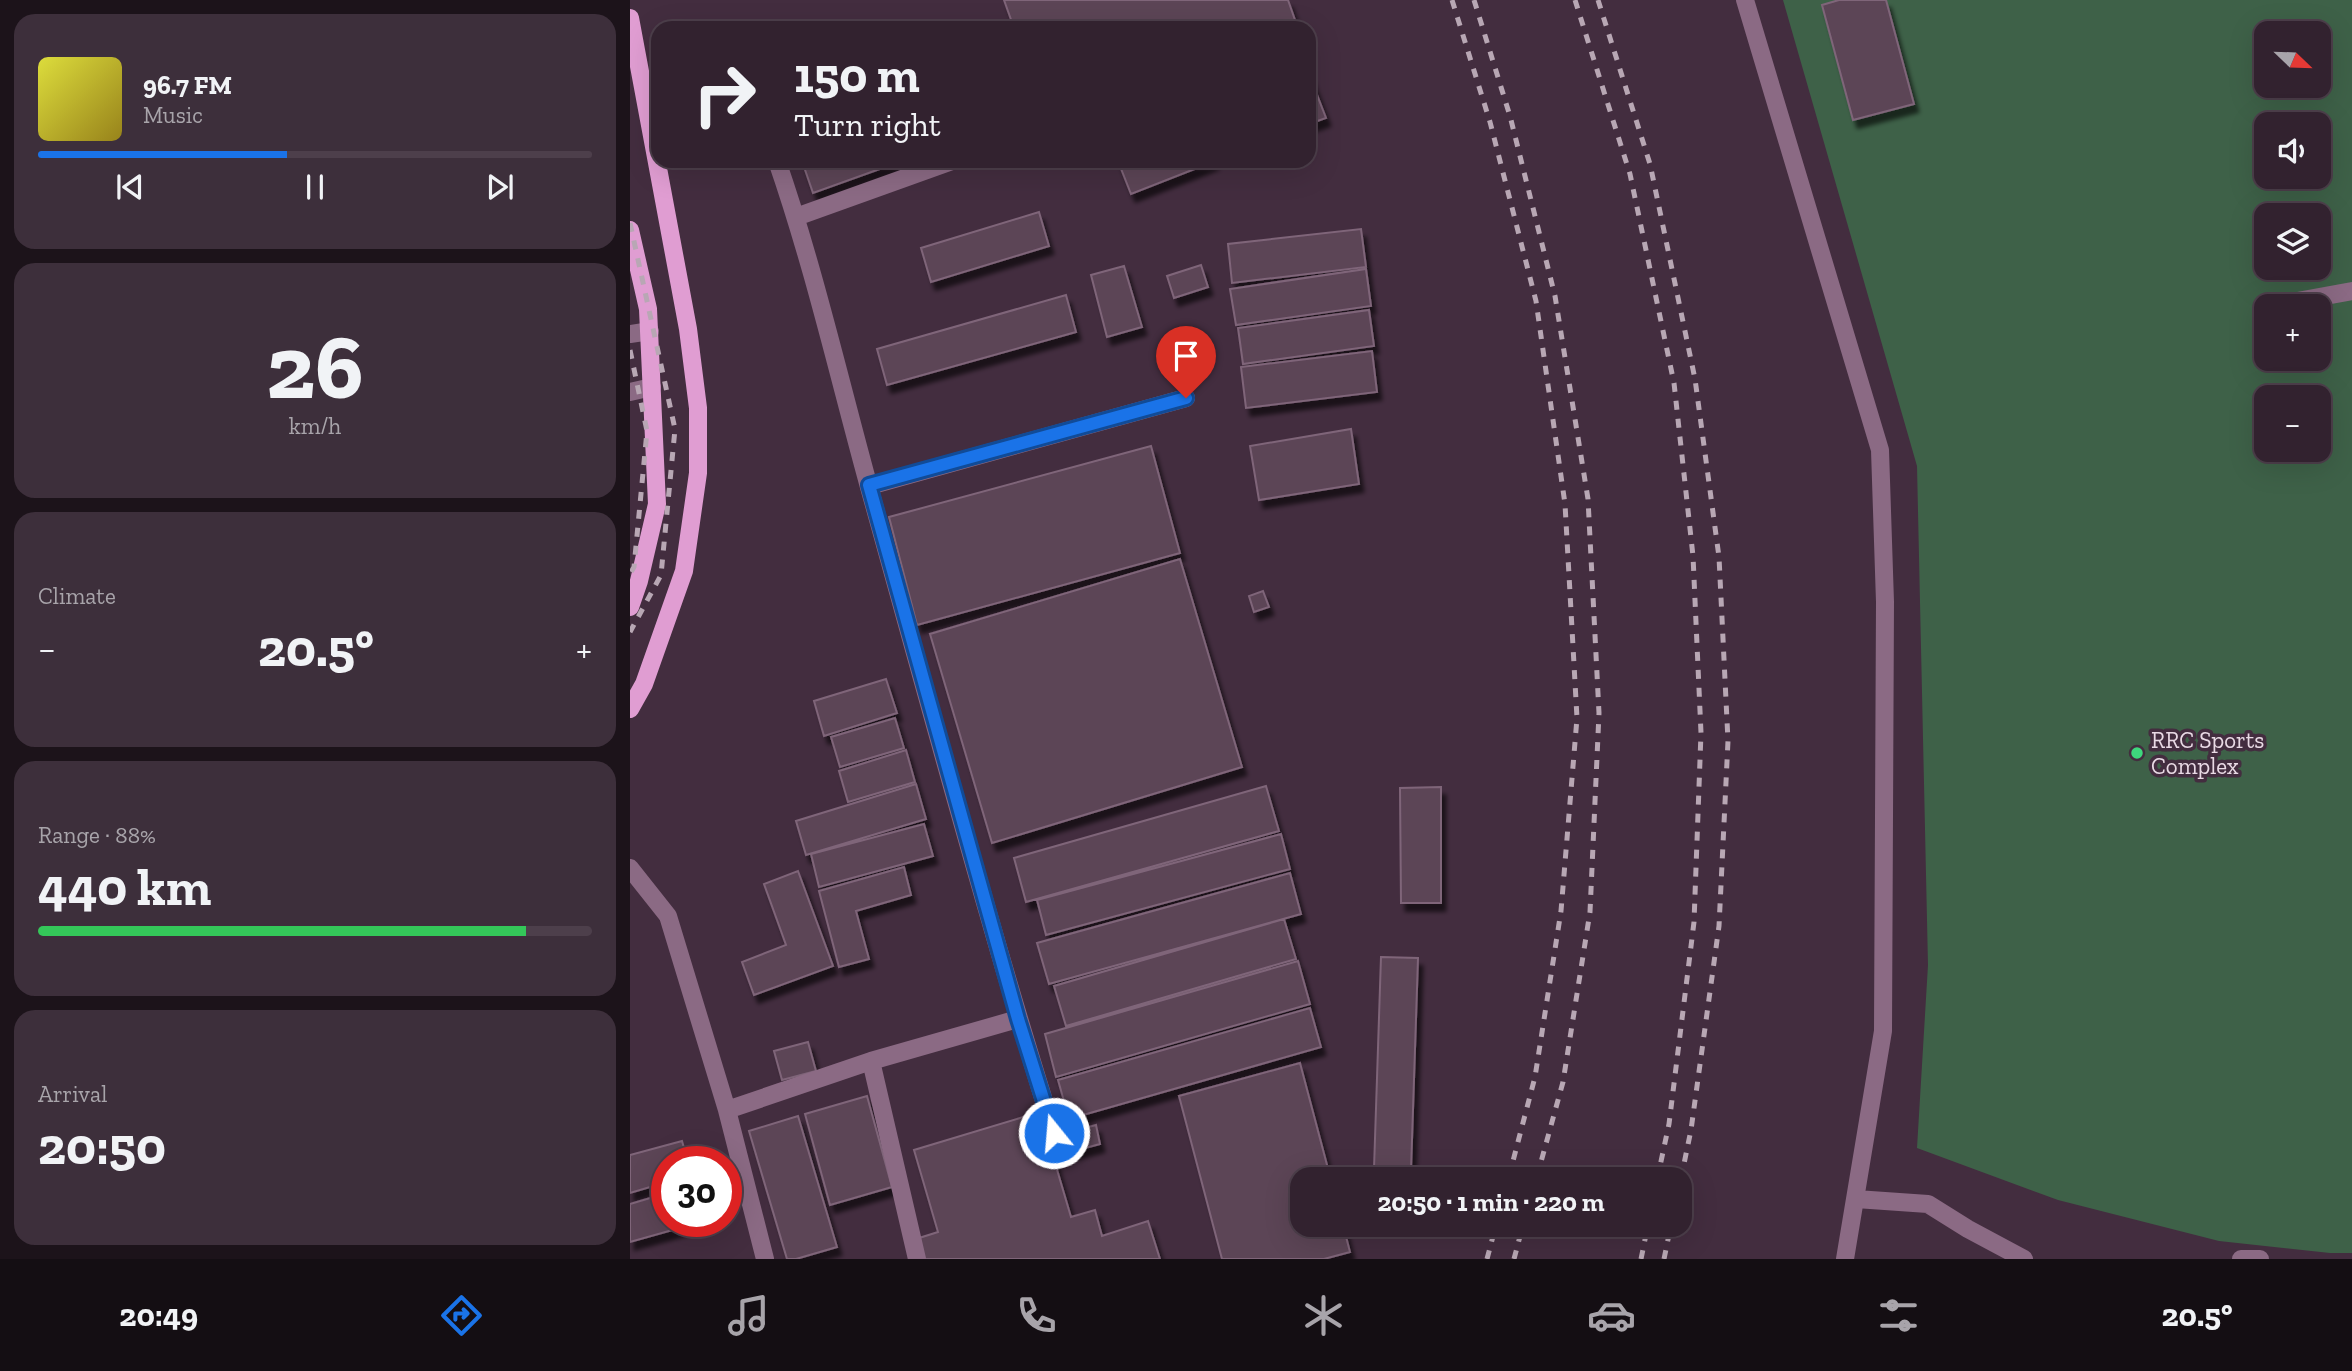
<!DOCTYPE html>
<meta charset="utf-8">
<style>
body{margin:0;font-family:"Zilla Slab",serif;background:#3d2f3b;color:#f1f3f6;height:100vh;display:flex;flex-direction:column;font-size:26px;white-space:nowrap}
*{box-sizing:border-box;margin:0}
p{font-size:23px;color:#a8a4aa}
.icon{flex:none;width:38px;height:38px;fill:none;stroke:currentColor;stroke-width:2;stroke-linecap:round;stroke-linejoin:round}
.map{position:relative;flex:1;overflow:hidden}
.sheet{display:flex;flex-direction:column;gap:14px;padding:14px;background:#1c131a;width:630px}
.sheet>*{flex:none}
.hud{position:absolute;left:21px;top:21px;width:665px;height:147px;border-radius:21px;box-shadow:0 7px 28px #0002,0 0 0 2px #4d3f4b;background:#32222f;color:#f1f3f6;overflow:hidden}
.needle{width:46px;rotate:113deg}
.controls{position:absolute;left:1624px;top:21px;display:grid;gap:14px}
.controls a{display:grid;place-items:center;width:77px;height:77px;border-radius:14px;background:#32222f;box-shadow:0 7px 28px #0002,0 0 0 2px #4d3f4b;font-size:35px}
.speed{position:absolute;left:21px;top:1146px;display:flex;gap:14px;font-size:35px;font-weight:700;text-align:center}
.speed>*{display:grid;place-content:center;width:91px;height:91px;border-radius:50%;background:#32222f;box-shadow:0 7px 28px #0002,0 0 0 2px #4d3f4b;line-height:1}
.speed .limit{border:10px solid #d22;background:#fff;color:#111}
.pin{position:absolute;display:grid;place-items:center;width:60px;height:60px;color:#fff;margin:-72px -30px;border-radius:50% 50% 50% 0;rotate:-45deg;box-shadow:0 0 7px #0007}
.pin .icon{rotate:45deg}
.me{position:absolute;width:77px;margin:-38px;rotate:343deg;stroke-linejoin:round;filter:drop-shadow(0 0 5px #0008)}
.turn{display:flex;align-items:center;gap:24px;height:147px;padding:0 28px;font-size:32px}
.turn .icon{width:91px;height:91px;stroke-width:2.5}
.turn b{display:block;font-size:49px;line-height:60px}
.big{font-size:52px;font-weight:800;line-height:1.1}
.sheet .widget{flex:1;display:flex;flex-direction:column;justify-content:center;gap:10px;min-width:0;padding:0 24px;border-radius:21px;background:#3d2f3b}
.sheet .dial{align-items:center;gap:0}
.dial b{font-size:91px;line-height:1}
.song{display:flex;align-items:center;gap:21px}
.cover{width:84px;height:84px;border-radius:10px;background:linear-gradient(135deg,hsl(60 70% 55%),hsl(50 70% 35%))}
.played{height:7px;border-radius:4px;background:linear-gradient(90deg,#1a73e8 45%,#4d3f4b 45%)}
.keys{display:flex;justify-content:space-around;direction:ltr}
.heat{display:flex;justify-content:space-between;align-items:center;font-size:38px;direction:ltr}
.charge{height:10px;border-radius:5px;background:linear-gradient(90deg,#34c759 88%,#4d3f4b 0)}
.trip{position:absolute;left:660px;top:1167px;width:402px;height:70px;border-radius:21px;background:#32222f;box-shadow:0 7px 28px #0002,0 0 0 2px #4d3f4b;font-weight:800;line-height:70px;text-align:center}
.tabs{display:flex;height:112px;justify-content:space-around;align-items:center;background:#140e13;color:#a8a4aa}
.tabs .icon{width:49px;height:49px}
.tabs .active{color:#1a73e8}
.tabs b{font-size:32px;color:#f1f3f6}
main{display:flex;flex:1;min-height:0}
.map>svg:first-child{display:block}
.green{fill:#3e6148;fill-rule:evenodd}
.building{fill:#5c4457;stroke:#7f6579;stroke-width:2;filter:url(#shadow)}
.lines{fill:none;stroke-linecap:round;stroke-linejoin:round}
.minor{stroke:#8b6a84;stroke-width:18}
.major{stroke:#e09dd2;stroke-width:18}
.rail{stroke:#b8a7b4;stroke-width:5;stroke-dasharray:9 9;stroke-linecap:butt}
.route-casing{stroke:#114b97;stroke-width:18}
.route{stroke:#1a73e8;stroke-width:12}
.poi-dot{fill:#3ed77d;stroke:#432d3f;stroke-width:2.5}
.labels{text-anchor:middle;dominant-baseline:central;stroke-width:7;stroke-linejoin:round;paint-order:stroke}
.poi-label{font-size:23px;fill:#e9dae5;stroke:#432d3f;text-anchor:start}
</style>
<main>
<section class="sheet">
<div class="widget">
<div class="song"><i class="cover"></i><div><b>96.7 FM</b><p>Music</p></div></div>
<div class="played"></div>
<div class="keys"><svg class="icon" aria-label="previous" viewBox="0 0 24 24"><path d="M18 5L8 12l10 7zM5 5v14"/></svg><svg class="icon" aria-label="pause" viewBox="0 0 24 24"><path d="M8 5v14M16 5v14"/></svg><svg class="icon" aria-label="next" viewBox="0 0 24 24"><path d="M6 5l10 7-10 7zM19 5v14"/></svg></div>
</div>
<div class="widget dial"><b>26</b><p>km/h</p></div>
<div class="widget"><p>Climate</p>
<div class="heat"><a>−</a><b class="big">20.5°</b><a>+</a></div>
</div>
<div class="widget"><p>Range · 88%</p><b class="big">440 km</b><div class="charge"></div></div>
<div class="widget"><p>Arrival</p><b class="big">20:50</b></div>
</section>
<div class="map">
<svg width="1722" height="1259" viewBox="0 0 1722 1259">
<defs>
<filter id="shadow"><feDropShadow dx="4.5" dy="8" stdDeviation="2" flood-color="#0009"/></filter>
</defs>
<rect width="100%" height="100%" fill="#432d3f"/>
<!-- green -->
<path class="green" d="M 1153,0 L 1722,0 L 1722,1253 L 1700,1253 L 1589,1241 L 1428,1200 L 1287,1148 L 1298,965 L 1287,466 ZM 1636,33 L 1689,33 L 1689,86 L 1636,86 ZM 1636,124 L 1689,124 L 1689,177 L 1636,177 ZM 1636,215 L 1689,215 L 1689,268 L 1636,268 ZM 1636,306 L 1689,306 L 1689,359 L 1636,359 ZM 1636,397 L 1689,397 L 1689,450 L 1636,450 Z"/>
<!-- building -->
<path class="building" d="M 374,0 L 658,0 L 665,20 L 644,28 L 384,28 Z
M 1209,0 L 1256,0 L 1284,104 L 1223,120 L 1192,5 Z
M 679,74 L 696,118 L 679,124 Z
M 172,161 L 272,161 L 183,193 Z
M 488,161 L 585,161 L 501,194 Z
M 409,212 L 419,246 L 301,282 L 291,248 Z
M 731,229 L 736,267 L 602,283 L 598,244 Z
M 571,265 L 578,287 L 544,298 L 537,276 Z
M 494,266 L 512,327 L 477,337 L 461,275 Z
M 736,269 L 741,306 L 606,325 L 600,289 Z
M 436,295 L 446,332 L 257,385 L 247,349 Z
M 739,310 L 744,346 L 613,364 L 608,328 Z
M 742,351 L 747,392 L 616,408 L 611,367 Z
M 721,429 L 729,484 L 629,500 L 620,446 Z
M 521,446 L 550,553 L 287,625 L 259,517 Z
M 550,559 L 612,767 L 362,843 L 300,634 Z
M 633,591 L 639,607 L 624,612 L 619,596 Z
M 256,679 L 267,713 L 194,736 L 184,701 Z
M 265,718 L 274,748 L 210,767 L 201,737 Z
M 276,750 L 285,782 L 218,802 L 209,771 Z
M 286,784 L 296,819 L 176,855 L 166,821 Z
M 636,786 L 649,831 L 396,902 L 384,858 Z
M 811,787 L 811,903 L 771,903 L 770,788 Z
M 294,824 L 303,856 L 189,887 L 181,854 Z
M 651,834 L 660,869 L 416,935 L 407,900 Z
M 274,867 L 281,895 L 226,911 L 239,959 L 209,967 L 189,891 Z
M 168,871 L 203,966 L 124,995 L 112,962 L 156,945 L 134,884 Z
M 660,873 L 671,914 L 419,984 L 407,943 Z
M 654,919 L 666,959 L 436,1026 L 424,986 Z
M 751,957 L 788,958 L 781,1170 L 744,1169 Z
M 668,961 L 680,1004 L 426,1077 L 415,1034 Z
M 680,1008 L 691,1047 L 439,1119 L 428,1080 Z
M 178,1042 L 186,1071 L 152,1080 L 144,1051 Z
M 670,1063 L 701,1180 L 672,1180 L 672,1225 L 713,1225 L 720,1252 L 694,1259 L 592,1259 L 549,1096 Z
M 237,1096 L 262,1187 L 200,1205 L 175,1114 Z
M 410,1112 L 441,1217 L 465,1210 L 472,1236 L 518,1221 L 530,1259 L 292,1259 L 286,1239 L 308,1232 L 284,1150 Z
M 168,1116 L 207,1247 L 166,1259 L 157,1259 L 119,1131 Z
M 466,1125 L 470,1144 L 444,1151 L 440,1132 Z
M 52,1141 L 58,1162 L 37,1162 L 37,1182 L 0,1193 L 0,1155 Z
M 37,1193 L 37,1222 L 71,1222 L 0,1242 L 0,1204 Z"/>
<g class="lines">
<!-- minor -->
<path class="minor" d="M 1115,0 L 1250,450 L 1255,602 L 1253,1031 L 1215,1259
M 147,161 C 184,268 209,378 239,487 C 299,703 357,919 424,1133
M 166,217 L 322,161
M 1640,306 L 1722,291
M 0,334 L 20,331
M 0,392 L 22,387
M 239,486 L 556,398
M 0,868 L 38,916 L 97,1110 L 135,1259
M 241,1061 L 287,1259
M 97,1110 L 241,1061 L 388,1019
M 1226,1199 L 1298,1204 L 1338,1229 L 1394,1259
M 1611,1259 L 1630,1259"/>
<!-- major -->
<path class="major" d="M 0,18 L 58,329 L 68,408 L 68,473 L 54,571 L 14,684 L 0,709
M 0,230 L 18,309 L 27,504 L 9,581 L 0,607"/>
<!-- rail -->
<path class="rail" d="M 822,0 L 860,122 L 906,301 L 935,504 L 947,718 L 931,911 L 905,1077 L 878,1180
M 844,0 L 880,116 L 925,296 L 958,499 L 969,713 L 960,912 L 933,1082 L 906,1180
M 945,0 L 1000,174 L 1044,383 L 1063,556 L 1071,733 L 1064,922 L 1039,1124 L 1027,1180
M 968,0 L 1020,164 L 1065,379 L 1089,557 L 1098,741 L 1089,926 L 1061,1130 L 1050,1183
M 0,223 L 45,429 L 31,575 L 0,632
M 0,350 L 17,431 L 4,567 L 0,574
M 857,1259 L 866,1225
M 884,1259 L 893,1225
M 1011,1259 L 1018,1225
M 1034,1259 L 1041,1225"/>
</g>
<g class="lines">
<!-- route casing -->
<g class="route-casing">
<path id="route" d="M 424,1133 L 388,1019 L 239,485 L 556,398"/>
</g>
<!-- route -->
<use href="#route" class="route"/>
</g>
<!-- markers -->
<circle class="poi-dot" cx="1507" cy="753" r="7"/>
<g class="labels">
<!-- poi labels -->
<g class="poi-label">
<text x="1521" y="740">RRC Sports<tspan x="1521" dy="26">Complex</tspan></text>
</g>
</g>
</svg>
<div class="controls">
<a><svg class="needle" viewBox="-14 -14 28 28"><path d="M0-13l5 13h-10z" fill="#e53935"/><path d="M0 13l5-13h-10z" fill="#a8a4aa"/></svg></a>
<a><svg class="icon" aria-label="sound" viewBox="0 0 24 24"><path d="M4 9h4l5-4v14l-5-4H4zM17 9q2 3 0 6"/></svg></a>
<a><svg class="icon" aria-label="layers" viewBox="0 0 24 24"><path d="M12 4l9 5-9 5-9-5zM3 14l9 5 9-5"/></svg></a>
<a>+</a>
<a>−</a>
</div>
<div class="speed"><div class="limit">30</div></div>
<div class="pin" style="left:556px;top:398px;background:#d93025"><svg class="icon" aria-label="arrive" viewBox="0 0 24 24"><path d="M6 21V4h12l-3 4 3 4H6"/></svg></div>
<svg class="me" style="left:424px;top:1133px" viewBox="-20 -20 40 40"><circle r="17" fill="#1a73e8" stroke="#fff" stroke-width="3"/><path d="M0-11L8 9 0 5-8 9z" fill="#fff"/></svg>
<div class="trip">20:50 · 1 min · 220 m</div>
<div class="hud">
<div class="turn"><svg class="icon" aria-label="right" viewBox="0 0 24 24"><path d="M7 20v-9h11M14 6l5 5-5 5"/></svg><div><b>150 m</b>Turn right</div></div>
</div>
</div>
</main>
<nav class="tabs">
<b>20:49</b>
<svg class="icon active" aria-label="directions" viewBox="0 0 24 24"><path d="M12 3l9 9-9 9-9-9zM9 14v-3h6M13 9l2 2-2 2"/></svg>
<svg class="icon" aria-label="music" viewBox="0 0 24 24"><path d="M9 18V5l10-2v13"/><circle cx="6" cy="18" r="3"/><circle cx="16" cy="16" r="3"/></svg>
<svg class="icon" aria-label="phone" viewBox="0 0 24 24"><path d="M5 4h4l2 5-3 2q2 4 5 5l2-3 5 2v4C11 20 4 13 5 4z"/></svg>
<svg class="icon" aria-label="climate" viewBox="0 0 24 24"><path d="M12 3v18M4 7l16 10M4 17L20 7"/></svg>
<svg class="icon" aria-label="car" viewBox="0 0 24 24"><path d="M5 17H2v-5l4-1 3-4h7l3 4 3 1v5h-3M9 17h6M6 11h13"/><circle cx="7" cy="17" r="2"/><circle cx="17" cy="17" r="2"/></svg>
<svg class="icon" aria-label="filters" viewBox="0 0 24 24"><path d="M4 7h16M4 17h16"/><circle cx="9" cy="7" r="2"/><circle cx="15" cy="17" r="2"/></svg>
<b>20.5°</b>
</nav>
